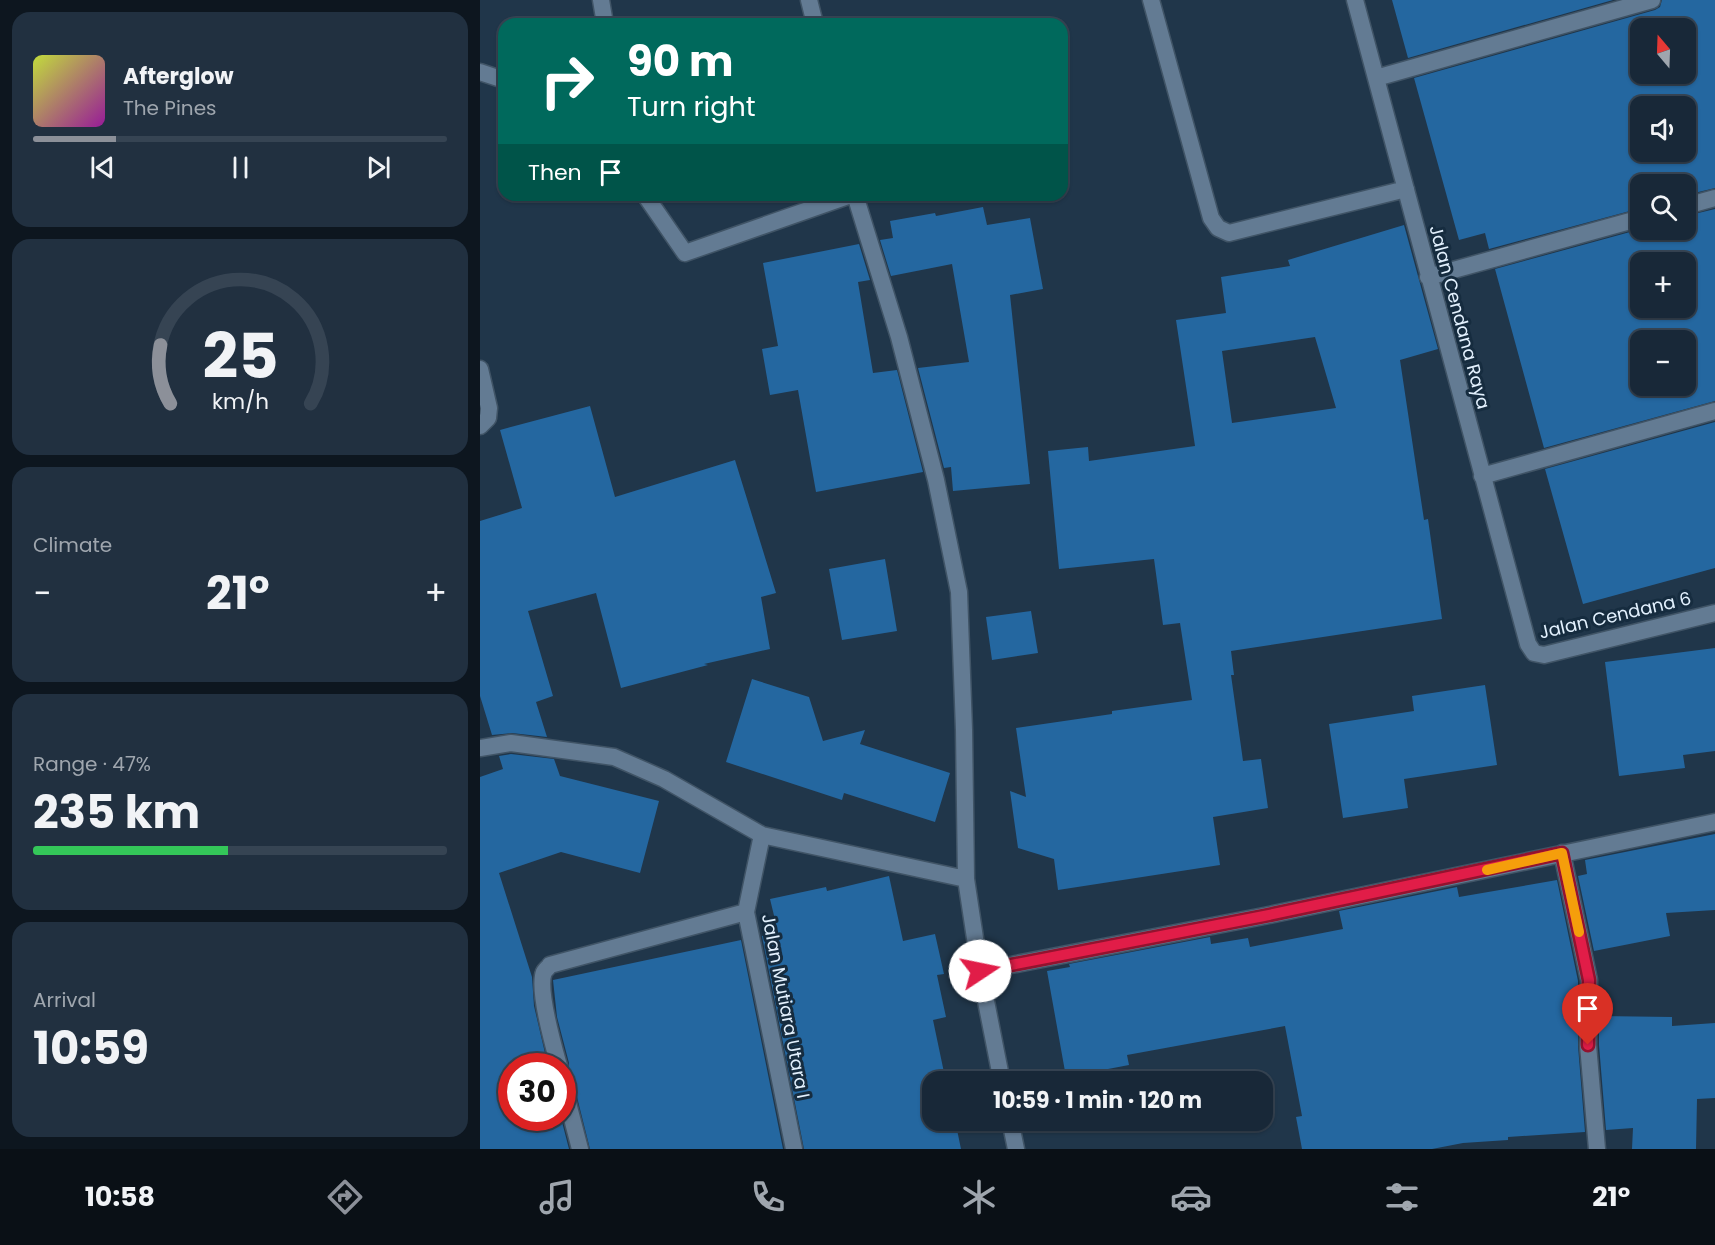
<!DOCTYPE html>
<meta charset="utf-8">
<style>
body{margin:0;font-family:Poppins,sans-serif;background:#213040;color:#f1f3f6;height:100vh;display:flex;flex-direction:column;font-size:22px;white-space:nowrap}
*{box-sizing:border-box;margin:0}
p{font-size:20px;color:#9fa6ae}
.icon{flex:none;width:33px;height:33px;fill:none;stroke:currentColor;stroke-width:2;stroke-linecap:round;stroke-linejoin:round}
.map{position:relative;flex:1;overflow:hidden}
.panel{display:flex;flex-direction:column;gap:12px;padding:12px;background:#0d161f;width:480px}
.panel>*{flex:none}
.banner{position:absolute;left:18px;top:18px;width:570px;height:183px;border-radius:18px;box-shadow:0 2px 4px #0004,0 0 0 2px #364453;background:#00695c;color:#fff;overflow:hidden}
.needle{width:39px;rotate:341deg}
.controls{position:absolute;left:1150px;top:18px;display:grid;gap:12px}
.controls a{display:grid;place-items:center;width:66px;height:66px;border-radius:12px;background:#182838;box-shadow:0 2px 4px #0004,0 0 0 2px #364453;font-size:30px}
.speed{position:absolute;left:18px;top:1053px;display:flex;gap:12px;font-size:30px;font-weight:700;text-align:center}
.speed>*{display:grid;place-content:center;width:78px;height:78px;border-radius:50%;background:#182838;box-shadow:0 2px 4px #0004,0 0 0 2px #364453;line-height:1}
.speed .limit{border:9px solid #d22;background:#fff;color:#111}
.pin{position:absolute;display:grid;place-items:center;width:51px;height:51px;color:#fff;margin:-62px -26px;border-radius:50% 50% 50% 0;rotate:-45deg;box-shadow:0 0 6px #0007}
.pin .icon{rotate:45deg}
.me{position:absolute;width:66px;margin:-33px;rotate:79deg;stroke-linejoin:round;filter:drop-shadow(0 0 4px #0008)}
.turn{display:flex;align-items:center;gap:21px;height:126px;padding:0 30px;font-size:27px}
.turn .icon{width:78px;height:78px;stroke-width:2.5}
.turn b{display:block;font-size:42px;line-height:51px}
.then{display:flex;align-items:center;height:57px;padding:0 30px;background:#0003;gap:12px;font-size:22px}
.big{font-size:45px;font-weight:700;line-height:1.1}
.panel .card{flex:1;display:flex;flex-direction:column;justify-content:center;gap:9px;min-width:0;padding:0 21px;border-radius:18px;background:#213040}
.panel .dial{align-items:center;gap:0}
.dial svg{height:156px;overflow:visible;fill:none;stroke:#364453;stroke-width:7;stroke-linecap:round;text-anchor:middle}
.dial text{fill:#f1f3f6;stroke:none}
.song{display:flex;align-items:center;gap:18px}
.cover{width:72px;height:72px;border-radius:9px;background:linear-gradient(135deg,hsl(70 70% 55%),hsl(300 70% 35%))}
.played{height:6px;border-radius:3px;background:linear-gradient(90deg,#8c9099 20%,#364453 20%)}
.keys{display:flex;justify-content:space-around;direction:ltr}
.heat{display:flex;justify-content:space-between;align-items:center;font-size:33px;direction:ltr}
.charge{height:9px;border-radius:4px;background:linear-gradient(90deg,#34c759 47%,#364453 0)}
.trip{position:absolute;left:442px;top:1071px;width:351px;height:60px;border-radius:18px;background:#182838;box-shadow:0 2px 4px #0004,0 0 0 2px #364453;font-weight:700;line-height:60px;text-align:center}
.tabs{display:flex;height:96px;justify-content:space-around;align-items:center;background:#0a1016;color:#9fa6ae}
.tabs .icon{width:42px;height:42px}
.tabs .on{color:#8c9099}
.tabs b{font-size:27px;color:#f1f3f6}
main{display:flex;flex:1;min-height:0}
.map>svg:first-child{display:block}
.building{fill:#2467a0;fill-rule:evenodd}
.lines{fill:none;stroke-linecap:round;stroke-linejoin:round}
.minor-casing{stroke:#405466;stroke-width:19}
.minor{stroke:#637b93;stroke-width:16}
.route-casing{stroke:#92132f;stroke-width:15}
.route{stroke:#e11d48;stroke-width:10}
.slow{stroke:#f59e0b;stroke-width:10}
.labels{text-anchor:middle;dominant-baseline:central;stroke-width:6;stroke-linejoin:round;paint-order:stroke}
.street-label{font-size:18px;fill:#e3f1fe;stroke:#162c3f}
</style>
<main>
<section class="panel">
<div class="card">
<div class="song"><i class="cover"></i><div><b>Afterglow</b><p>The Pines</p></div></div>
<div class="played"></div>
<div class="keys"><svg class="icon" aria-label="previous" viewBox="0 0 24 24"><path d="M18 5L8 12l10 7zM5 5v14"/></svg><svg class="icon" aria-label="pause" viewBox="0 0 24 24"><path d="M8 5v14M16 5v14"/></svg><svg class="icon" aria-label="next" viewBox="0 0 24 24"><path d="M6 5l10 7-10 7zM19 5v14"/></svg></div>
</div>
<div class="card dial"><svg viewBox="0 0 100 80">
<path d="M14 69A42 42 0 1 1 86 69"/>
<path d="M14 69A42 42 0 0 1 9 39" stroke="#8c9099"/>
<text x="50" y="56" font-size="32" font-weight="700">25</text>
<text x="50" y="72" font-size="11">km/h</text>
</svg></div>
<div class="card"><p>Climate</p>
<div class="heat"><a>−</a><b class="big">21°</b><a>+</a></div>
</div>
<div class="card"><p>Range · 47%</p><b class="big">235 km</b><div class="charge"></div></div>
<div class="card"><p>Arrival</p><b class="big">10:59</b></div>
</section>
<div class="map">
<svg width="1235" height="1149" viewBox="0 0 1235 1149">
<rect width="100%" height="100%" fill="#20364a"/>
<!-- building -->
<path class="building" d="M 912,0 L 1133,0 L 928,58 Z
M 1182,0 L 1235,0 L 1235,188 L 1206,195 L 1206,184 L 1161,184 L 1161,208 L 1009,249 L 1005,233 L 979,240 L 934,78 L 1175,10 L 1180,7 ZM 1161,28 L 1206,28 L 1206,74 L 1161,74 ZM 1161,106 L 1206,106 L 1206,152 L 1161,152 Z
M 503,207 L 507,225 L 550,218 L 563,289 L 530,295 L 550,484 L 473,491 L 471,467 L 464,468 L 438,368 L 489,362 L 472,264 L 411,276 L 400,240 L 413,238 L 410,221 L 455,213 L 456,216 Z
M 1235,209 L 1235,401 L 1064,448 L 1015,269 L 1161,229 L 1206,230 L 1206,216 ZM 1161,262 L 1206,262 L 1206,308 L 1161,308 ZM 1161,340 L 1206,340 L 1206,386 L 1161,386 Z
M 924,225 L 958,349 L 920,360 L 944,520 L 948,519 L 962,619 L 751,651 L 754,675 L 751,675 L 763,761 L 781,759 L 788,808 L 733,817 L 740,865 L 578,890 L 574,859 L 538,848 L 530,791 L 546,797 L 536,728 L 632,714 L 632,711 L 712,700 L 700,623 L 683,625 L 674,559 L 579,569 L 568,451 L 608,447 L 609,461 L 715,446 L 696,320 L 746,313 L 741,277 L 810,266 L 808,260 ZM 835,337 L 856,408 L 752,423 L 742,351 Z
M 379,244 L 390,280 L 378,282 L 393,373 L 417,370 L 443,472 L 336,492 L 318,390 L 290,395 L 282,349 L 298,346 L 283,263 Z
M 110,406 L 135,497 L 255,460 L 296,593 L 281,597 L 290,649 L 224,664 L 228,665 L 141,688 L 116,593 L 48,611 L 73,696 L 56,702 L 67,737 L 32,733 L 12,735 L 0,696 L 0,521 L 42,508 L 20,430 Z
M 1235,422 L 1235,568 L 1103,604 L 1065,469 Z
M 405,559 L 417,631 L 362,640 L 349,569 Z
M 551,611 L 558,653 L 512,660 L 506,617 Z
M 1235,648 L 1235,751 L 1203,755 L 1205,768 L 1139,776 L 1125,662 Z
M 272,679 L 329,697 L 343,741 L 385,730 L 380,744 L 470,773 L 455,822 L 364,793 L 362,800 L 246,762 Z
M 1005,685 L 1017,765 L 924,779 L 928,808 L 863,818 L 849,724 L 934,711 L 932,696 Z
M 31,754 L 74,759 L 80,776 L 179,801 L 160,873 L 81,852 L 19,873 L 52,977 L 54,1006 L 68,1066 L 32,1066 L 32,1118 L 81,1118 L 89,1149 L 0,1149 L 0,777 L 23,769 L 19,756 Z
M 1235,834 L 1235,910 L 1186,913 L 1190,936 L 1114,951 L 1098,876 L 1107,874 L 1105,860 Z
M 409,876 L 423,941 L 455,934 L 464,974 L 457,975 L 466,1017 L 453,1020 L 466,1082 L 453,1082 L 453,1120 L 475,1120 L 481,1149 L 324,1149 L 282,936 L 298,932 L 290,899 L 346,887 L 347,891 Z
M 1077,880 L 1098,981 L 1098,1046 L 1105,1132 L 1028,1137 L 1028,1140 L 983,1143 L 952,1149 L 822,1149 L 816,1117 L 822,1116 L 805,1026 L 647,1055 L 649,1065 L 586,1077 L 567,971 L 590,967 L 589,964 L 730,937 L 731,944 L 768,938 L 770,947 L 863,929 L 859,911 L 977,887 L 979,897 Z
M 261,940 L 303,1149 L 110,1149 L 92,1077 L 88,1071 L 89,1063 L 77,1017 L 73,980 Z
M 1119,1016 L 1192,1017 L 1192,1026 L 1235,1023 L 1235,1098 L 1217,1099 L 1216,1149 L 1152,1149 L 1153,1128 L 1126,1130 L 1119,1045 Z"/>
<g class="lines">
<!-- minor casing -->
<g class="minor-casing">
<path id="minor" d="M 121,0 L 125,24
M 329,0 L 335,24
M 671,0 L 731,218 L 738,228 L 749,233 L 926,189
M 875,0 L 1048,644 L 1054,653 L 1064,655 L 1235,613
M 0,72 L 24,80
M 896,78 L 1172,0
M 165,195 L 205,253 L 371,195
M 375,195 L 419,337 L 456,480 L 479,592 L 484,730 L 486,879 L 500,971 L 522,1082
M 1206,206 L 1235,198
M 948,277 L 1161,218
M 0,369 L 9,408 L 8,418 L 0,426
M 1002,476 L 1235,411
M 0,748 L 31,743 L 134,757 L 184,779 L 282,835 L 486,879
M 282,835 L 266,912 L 314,1149
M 1082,853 L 1109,980 L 1108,1045 L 1117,1149
M 500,971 L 784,916 L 1235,822
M 79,1066 C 74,1048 57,989 64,972 C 64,971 70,966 70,965 L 266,912
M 82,1080 L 100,1149
M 530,1120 L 536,1149"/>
</g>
<!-- minor -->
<use href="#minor" class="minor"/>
</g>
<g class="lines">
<!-- route casing -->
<g class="route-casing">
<path id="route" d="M 500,971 L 784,916 L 1082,853 L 1109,980 L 1108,1045"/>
</g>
<!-- route -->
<use href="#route" class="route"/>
<!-- slow -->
<path class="slow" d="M 1007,870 L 1082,853 L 1099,932"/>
</g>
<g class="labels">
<!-- street labels -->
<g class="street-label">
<text transform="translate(980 317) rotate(75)">Jalan Cendana Raya</text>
<text transform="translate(1135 615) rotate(-13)">Jalan Cendana 6</text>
<text transform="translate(306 1006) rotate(79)">Jalan Mutiara Utara I</text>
</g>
</g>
</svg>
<div class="controls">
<a><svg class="needle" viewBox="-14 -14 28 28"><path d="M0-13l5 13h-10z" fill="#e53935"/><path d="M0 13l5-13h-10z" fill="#9fa6ae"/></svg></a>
<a><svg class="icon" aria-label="sound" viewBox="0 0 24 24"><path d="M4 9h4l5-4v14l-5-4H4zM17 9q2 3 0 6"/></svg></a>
<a><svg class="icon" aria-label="search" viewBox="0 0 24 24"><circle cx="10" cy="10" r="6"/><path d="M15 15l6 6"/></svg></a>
<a>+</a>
<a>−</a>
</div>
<div class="speed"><div class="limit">30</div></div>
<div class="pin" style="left:1108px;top:1045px;background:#d93025"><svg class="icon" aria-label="arrive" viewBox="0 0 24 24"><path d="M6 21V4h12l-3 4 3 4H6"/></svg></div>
<svg class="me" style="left:500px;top:971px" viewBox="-20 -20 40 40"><circle r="19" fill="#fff"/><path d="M0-13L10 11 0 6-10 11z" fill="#e11d48"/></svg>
<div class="trip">10:59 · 1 min · 120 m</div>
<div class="banner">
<div class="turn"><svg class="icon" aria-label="right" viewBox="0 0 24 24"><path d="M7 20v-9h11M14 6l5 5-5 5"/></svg><div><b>90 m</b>Turn right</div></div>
<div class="then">Then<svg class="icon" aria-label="arrive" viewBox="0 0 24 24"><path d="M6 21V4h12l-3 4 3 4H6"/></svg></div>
</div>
</div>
</main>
<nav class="tabs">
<b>10:58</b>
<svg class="icon on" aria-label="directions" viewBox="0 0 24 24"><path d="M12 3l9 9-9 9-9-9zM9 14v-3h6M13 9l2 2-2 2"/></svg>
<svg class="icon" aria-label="music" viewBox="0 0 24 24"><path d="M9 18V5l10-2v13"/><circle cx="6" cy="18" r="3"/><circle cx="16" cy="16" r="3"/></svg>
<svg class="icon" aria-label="phone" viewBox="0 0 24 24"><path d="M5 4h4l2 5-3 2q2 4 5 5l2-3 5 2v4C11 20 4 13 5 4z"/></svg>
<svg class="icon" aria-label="climate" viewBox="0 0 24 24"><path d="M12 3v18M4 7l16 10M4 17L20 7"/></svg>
<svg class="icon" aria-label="car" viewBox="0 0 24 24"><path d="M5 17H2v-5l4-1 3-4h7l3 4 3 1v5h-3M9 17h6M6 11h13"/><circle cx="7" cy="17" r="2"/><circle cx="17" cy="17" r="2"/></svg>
<svg class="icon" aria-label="filters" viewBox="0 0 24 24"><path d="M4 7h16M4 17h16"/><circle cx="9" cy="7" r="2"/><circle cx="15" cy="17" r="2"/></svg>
<b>21°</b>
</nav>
